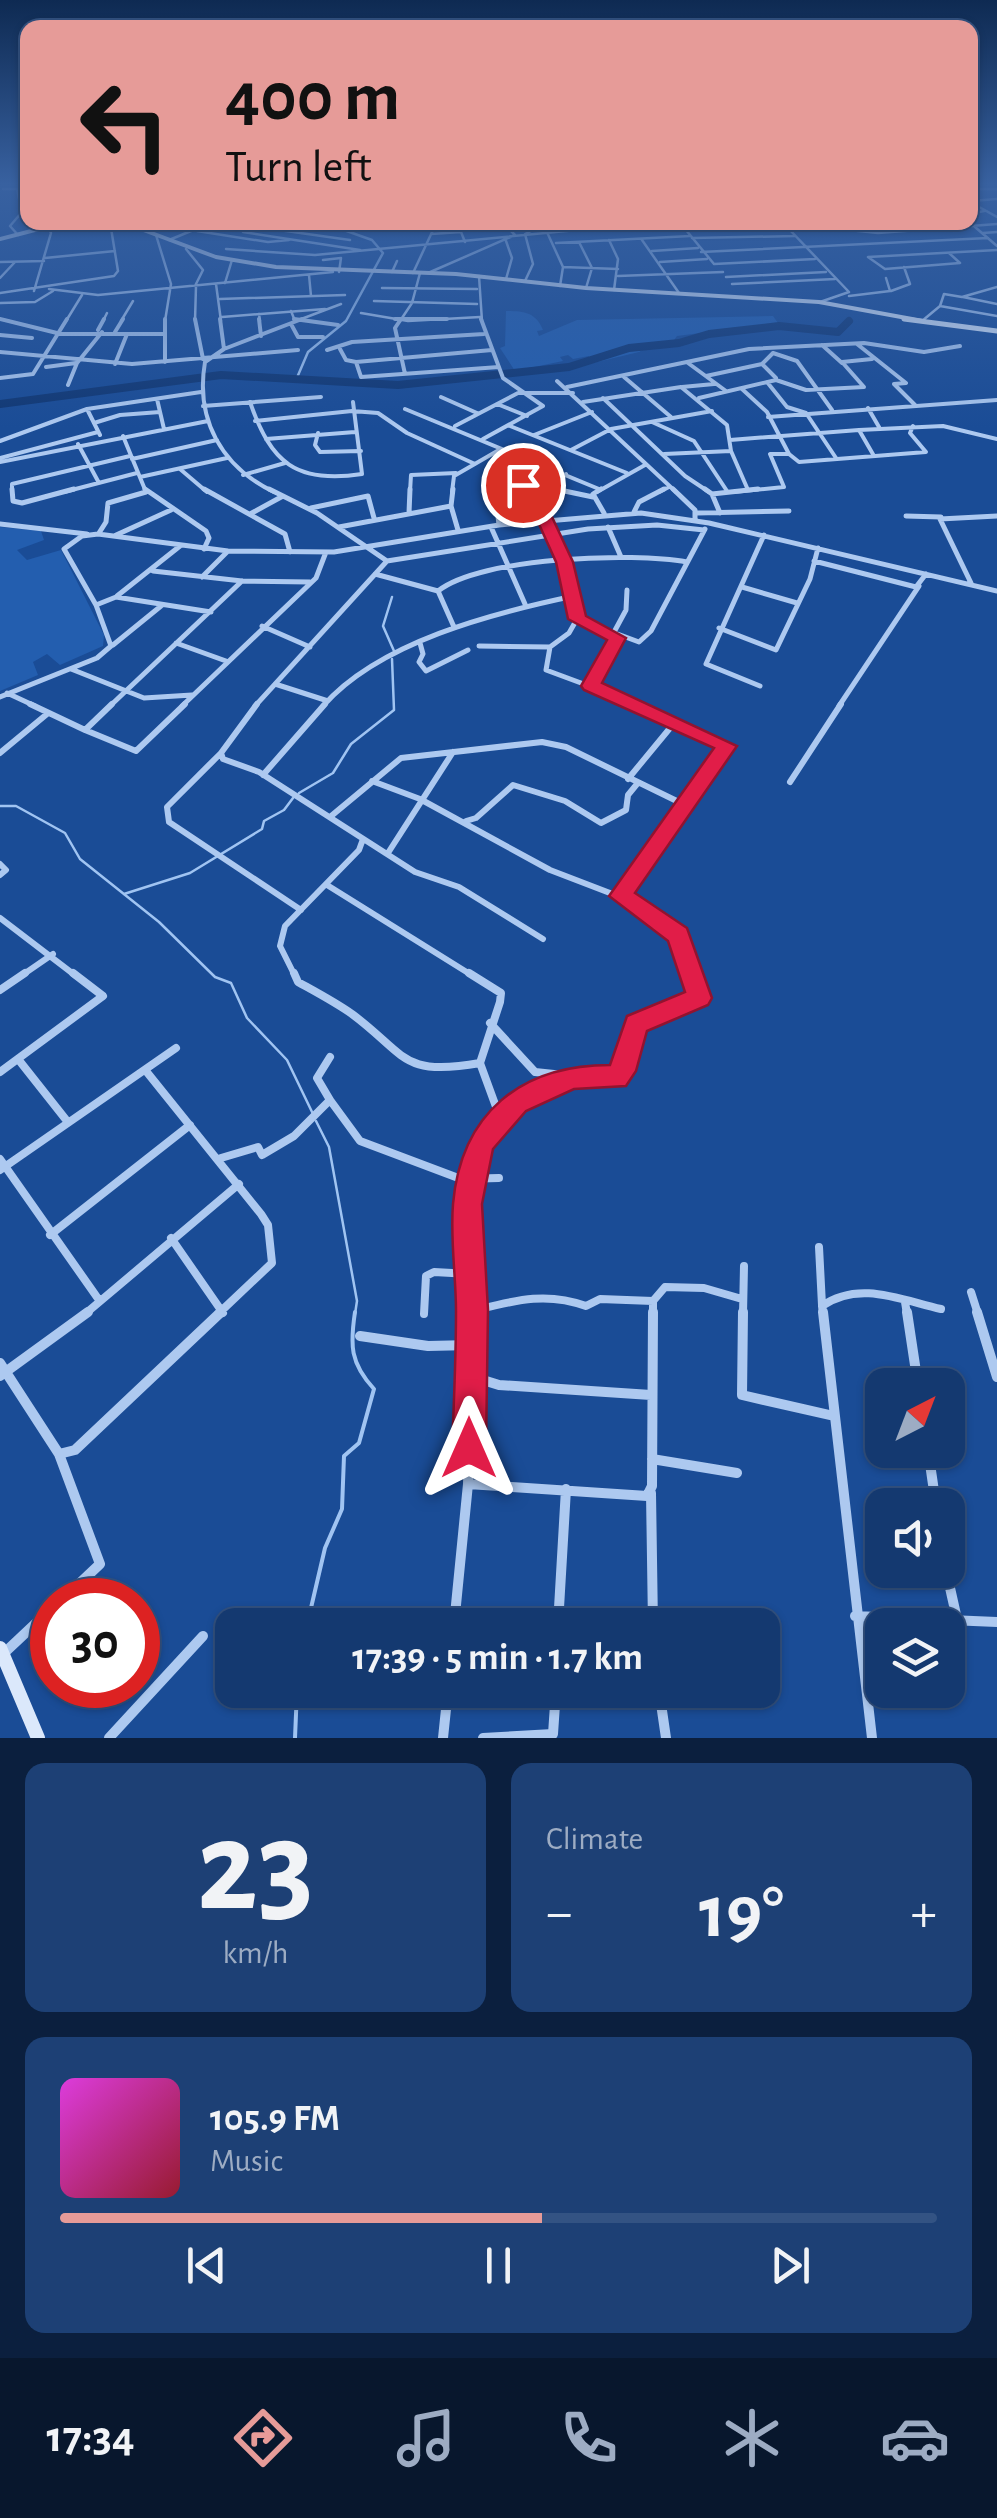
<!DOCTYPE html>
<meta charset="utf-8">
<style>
body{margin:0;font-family:"Alegreya Sans",sans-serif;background:#1d4075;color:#f1f3f6;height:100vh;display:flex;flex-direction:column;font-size:38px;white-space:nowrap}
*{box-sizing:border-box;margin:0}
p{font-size:32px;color:#9dacc3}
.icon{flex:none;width:55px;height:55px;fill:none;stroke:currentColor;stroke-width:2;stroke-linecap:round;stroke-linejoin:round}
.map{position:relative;height:1738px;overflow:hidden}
.side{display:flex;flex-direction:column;gap:25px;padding:25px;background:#0b1f3e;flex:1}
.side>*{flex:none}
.top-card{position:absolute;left:20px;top:20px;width:958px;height:210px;border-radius:20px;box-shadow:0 2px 8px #0004,0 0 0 2px #335383;background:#e69b98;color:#111;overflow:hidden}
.needle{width:65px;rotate:42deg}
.buttons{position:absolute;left:865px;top:1368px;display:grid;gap:20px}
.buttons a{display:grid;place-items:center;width:100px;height:100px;border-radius:20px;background:#143970;box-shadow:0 2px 8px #0004,0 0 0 2px #335383;font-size:50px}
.speed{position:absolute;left:30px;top:1578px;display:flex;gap:20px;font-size:50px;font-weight:700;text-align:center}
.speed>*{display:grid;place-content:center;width:130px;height:130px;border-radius:50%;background:#143970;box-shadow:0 2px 8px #0004,0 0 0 2px #335383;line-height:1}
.speed .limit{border:15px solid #d22;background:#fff;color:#111}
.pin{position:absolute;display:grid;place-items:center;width:85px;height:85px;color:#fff;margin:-42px;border:5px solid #fff;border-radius:50%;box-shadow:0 2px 10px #0007}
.me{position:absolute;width:110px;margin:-55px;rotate:0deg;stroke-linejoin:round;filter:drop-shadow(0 0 8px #0008)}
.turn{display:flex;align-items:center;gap:35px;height:210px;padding:0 40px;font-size:45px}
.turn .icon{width:130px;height:130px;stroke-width:2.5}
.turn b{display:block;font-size:70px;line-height:85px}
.big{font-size:75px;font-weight:700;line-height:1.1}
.side .tile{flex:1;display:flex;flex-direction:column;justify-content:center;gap:15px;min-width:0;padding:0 35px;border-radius:20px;background:#1d4075}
.side .dial{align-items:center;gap:0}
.dial b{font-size:130px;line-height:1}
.song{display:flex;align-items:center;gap:30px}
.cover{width:120px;height:120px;border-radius:15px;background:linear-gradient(135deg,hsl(300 70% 55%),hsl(350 70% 35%))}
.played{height:10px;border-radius:5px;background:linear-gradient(90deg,#e69b98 55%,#335383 55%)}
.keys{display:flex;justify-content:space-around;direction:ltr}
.heat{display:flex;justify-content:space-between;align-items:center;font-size:55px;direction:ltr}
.side .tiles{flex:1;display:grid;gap:25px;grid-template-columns:1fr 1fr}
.tile:last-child{grid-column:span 2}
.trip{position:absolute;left:215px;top:1608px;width:565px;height:100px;border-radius:20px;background:#143970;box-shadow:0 2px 8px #0004,0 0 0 2px #335383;font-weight:700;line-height:100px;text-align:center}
.tabs{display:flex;height:160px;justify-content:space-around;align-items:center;background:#08172d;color:#9dacc3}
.tabs .icon{width:70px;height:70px}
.tabs .active{color:#e69b98}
.tabs b{font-size:45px;color:#f1f3f6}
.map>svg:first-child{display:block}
.green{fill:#235eaf}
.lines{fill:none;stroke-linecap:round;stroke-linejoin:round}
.stream-far1{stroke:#a0c4f2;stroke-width:2.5}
.stream{stroke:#a0c4f2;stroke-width:4}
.river{stroke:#113874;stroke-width:8}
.street-far5{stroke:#adc9f0;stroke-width:2.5}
.street-far4{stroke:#adc9f0;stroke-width:4}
.street-far3{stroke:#adc9f0;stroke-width:5}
.street-far2{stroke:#adc9f0;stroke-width:6}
.street-far1{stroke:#adc9f0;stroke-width:8}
.street{stroke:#adc9f0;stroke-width:10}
.secondary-far2{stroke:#dbe8fb;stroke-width:4}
.secondary-far1{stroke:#dbe8fb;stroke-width:5}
.secondary{stroke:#dbe8fb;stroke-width:14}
.route{fill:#e11d48;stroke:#92132f;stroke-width:2.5}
</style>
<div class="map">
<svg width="997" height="1738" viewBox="0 0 997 1738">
<rect width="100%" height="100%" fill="#1a4c96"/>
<!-- green -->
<path class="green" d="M 506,311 C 523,311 536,312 543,330 L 537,331 L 539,336 L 577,320 L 773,316 L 778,323 L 677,336 L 672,343 L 641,344 L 644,349 L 639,352 L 593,363 L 589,362 L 589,356 L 573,359 L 568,355 L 560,357 L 563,361 L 515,371 L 500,348 L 505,346 Z
M 0,527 L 41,531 L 44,540 L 17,550 L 27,560 L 61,550 L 104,635 L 103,646 L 60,665 L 47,654 L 33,662 L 38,675 L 0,691 Z"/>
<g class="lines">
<!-- stream-far1 -->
<path class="stream-far1" d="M 296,380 L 308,352 L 346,321 L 383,253 L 372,240 L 341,229
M 392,597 L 383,626 L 394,651
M 299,793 L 333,773 L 351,744 L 394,710 L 392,659
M 0,806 L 16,806 L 65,833 L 80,859 L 159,922 L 215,977 L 231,983 L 247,1018 L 287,1060 L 313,1114
M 124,894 L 190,873 L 262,829 L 264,821 L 284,810 L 293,798
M 316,1121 L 329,1147 L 357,1301 L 355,1314"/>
<!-- stream -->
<path class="stream" d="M 307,1625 L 325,1548 L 342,1509 L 344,1456 L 359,1443 L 374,1389 C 350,1363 350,1345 355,1312
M 295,1738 L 297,1690"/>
<!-- river -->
<path class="river" d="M 0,404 L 221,375 L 398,385 L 569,367 L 629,348 L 679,343 L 709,334 L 779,326 L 838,332 L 849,321"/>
<!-- street-far5 -->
<path class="street-far5" d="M 3,189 L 17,189 L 22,212 L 10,226 L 18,235
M 970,189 L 997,189
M 971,201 L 997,199
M 970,202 L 997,217
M 970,214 L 984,211
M 390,222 L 392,227
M 407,222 L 413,229
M 681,224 L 714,264
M 251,226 L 350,240
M 315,226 L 319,222
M 820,227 L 878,233 L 997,224
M 975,227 L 997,246
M 788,228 L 849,292 L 820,302
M 546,230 L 563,267 L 560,286
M 197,231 L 268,242 L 289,240
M 243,232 L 360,250
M 983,233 L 997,232
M 431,234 L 461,232 L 465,242
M 156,235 L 171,284 L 165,321
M 692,238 L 795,236
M 169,240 L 213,222
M 609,240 L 618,259 L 614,290
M 642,240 L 679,293
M 506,241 L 512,258 L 506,279
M 579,242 L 592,268 L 586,288
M 556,243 L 690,236
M 186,249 L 203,270 L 195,286
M 226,249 L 315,255 L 609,227 L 805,227 L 821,222
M 652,251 L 698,248
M 701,252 L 988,238
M 949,253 L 960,263 L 885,269 L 868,257 L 997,250
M 45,258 L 115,251
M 323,260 L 341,258 L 339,272
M 0,262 L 44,261
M 660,262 L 707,259
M 714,264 L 815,259
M 563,267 L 618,269
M 392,272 L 397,261
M 413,273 L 433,230 L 466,222
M 428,273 L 515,235 L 502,222
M 309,275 L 311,296
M 479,276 L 482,321
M 618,276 L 723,272
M 726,277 L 826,272
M 0,278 L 15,262
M 525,281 L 533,264 L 525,234 L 549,222
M 225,283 L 232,260
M 216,284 L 221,321
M 732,284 L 835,279
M 382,288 L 477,289
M 49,289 L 98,295 L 333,272
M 34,291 L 51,233 L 48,227
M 891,291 L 910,284 L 904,267
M 0,293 L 114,276 L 118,271 L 110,222
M 849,296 L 890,291 L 886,278
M 963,297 L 997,304
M 220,299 L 345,295
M 374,301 L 477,304
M 0,303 L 35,302 L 53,291
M 940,306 L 997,316
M 291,311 L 295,321
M 361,313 L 408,321 L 480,317
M 259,314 L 260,321
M 222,317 L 325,309
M 0,319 L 9,321
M 66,321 L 82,295
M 103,321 L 107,313
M 121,321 L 133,301
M 195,321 L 196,286
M 296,321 L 341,304
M 400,321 L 412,303 L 420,273
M 922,321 L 940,306 L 944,294 L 962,297 L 997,287"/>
<!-- street-far4 -->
<path class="street-far4" d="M 0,319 L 61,334 L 165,334
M 195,319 L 203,359
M 220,319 L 224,349 L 205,362 C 195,420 222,467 274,492
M 259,319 L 261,336
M 294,319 L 338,325
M 395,319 L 447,319
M 401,319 L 395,328 L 405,374
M 481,319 L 503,378 L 543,406 L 483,439
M 291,324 L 298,337 L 323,337
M 98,330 L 104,319
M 115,332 L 123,319
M 0,335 L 32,338
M 857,344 L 906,383 L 894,384 L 915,405
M 822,345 L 842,363
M 224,349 L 302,319
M 340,349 L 346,360 L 356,362 L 492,350
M 327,350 L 352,342 L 484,334
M 0,352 L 132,364 L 298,350
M 773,353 L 797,361 L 832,410
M 773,353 L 762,364 L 776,378
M 165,362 L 165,319
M 356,362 L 361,377 L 499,367
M 688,363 L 726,391
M 115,364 L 127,334
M 46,367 L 76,363
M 706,376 L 762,364
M 624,377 L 671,417
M 0,378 L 33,374 L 67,319
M 557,381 L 676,492
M 767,382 L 787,407 L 806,413 L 836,458
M 68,385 L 77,363 L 102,332
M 567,387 L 749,349 L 864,343 L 924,352 L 960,346
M 682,387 L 714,384
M 742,389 L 767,412 L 789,454
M 441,397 L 477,413
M 603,398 L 685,476 L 709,492
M 699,398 L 776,380 L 806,390 L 864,387 L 842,362 L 872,359
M 157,399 L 164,429
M 250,402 C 271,463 296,484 362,474 L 353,402
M 583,402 L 681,387 L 727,425 L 731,451 L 748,490
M 497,404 L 527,416
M 203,406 L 321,397
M 868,408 L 879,427
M 87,409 L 100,435
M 405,409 L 599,489
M 768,417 L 997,400
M 255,421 L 352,411 L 378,413 L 407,433 L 475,464
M 652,422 L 694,441 L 727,491
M 94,423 L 120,415 L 160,412
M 455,426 L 518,393 L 573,393
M 510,426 L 627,473
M 318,433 L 315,445 L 320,452 L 361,451
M 534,435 L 592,412
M 123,436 L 146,492
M 266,439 L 355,432
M 730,440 L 859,430
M 0,441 L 87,409 L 201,392
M 78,444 L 99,483
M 571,450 L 611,429 L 712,411
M 664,454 L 731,451
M 874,456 L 859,430 L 943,426 L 997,439
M 0,458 L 98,432
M 132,459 L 217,440
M 0,462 L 208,421
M 180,469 L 207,492
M 243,475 L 285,463
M 140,477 L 227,458
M 502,479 L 568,492
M 12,492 L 12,484 L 130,456
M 64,492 L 137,473
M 410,492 L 411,475 L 456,473
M 452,492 L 454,476 L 499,450
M 495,492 L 502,479 L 532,461
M 543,492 L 566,474
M 597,492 L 645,465
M 659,492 L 669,487
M 733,492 L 784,487 L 770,454 L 789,454 L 799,462 L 926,452 L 910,433 L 913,426"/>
<!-- street-far3 -->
<path class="street-far3" d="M 12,489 L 13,501 L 22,503 L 74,489
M 145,489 L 206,531 L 209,538 L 204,549
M 204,489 L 285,534 L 290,552
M 269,489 L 317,513 L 387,561
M 453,489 L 451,506 L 458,530
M 495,489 L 499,525
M 545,489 L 537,502 L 565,562 L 577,619 L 569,633 L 550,647 L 546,670 L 643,706
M 555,489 L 593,497
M 601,489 L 593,494 L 604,513
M 673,489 L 695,510 L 695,520
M 705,489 L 712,494
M 311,508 L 368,496 L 374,518
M 634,512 L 639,502 L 664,489
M 409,513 L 410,489
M 697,513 L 789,511
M 720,513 L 712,494 L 758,489
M 250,514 L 283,496
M 906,516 L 941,517
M 0,524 L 87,534
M 339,527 L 451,506
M 491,527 L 525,604
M 608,527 L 621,557
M 99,533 L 106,522 L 108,503 L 146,492
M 114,536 L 171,510
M 814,561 L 916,587 L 926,574
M 153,571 L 242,581 L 310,582
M 375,574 L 438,591
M 202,577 L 227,552
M 971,583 L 940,519 L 997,516
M 742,587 L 797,603
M 117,596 L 180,546
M 96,605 L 116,597 L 211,612
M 577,619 L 639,642 L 651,631 L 705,529
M 262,626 L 310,647
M 454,627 L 438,591 C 481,557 633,552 687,562
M 719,628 L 776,650 L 810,579 L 818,548
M 176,643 L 226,661
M 420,643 L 423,654 L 419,662 L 426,671 L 468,650
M 113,645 L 161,606
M 479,646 L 550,647
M 71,669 L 144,698 L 192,695
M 275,684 L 328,701
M 591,686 L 594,673 L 618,639 L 613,634 L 626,610 L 627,590
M 760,686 L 706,664 L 764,535
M 7,693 L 35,706
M 0,697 L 97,658 L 111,646 L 96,605 L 64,549 L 82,536 L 98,534 L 228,551 L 334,552 L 499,525 L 641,513 L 709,523 L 997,591
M 110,706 L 242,581
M 182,706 L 316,578 L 326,552
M 255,706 L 387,561 L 588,529 L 657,525 L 704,530
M 323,706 C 379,642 493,613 574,596
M 839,706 L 919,586"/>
<!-- street-far2 -->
<path class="street-far2" d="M 30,704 L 85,730 L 112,704
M 257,704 L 221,753 L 223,759 L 259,772 L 415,872 L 459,887 L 543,939
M 85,730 L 136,751 L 185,704
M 0,753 L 47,714
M 221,753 L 167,807 L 169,822 L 301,910
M 263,775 L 325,704
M 628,779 L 675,722
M 372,781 L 420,799 L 550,870 L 623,898
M 790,782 L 841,704
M 685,805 L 621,895 L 678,935 L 692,976
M 330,817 L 401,758 L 542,742 L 566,747 L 685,805 L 727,747 L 638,704
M 466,821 L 476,818 L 513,785 L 565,801 L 601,823 L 626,810 L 628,795 L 637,784
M 388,853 L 453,752
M 0,864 L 6,870 L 0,875
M 327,885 L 473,976
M 0,918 L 76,976
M 21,976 L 53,954
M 295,976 L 280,946 L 285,926 L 359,850 L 363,839"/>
<!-- street-far1 -->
<path class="street-far1" d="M 294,973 L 298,982 C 316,992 335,1002 352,1014 C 407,1055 401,1077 480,1063 L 500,1002 L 501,993 L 469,973
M 0,990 L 25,973
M 490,1023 L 535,1072 L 611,1080 L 623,1071 L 639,1021 L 699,998 L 691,973
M 18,1059 L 67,1121
M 146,1071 L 261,1214 L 268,1225 L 272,1263 L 218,1314
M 0,1072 L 103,996 L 73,973
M 330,1100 L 360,1141 L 461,1179 L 499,1178
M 499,1120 L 511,1105 L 568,1079
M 221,1158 L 258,1147 L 262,1155 L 294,1136 L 330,1100 L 317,1078 L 330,1057
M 0,1159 L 99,1300
M 0,1170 L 176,1048
M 50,1235 L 190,1125
M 171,1238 L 223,1313
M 819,1247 L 822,1305
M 971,1292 L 978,1314
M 905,1302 L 907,1314
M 472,1311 C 513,1301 545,1291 586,1306 L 600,1299 L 653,1301
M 85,1314 L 239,1184
M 424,1314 L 426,1276 L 434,1272 L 470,1274
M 472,1314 C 471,1244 457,1175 499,1115 L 480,1063
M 653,1314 L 653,1301 L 665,1287 L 704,1288 L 742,1299
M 743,1314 L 744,1266
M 823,1314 L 822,1306 C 859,1280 901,1300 941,1309"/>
<!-- street -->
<path class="street" d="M 743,1312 L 742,1395 L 834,1416
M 823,1312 L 872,1738
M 907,1312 L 918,1385
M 977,1312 L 997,1377
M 360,1336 L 428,1346 L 471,1345
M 0,1363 L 59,1454 L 100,1564 L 62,1600
M 0,1376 L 88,1312
M 470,1376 L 499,1385 L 651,1395
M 928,1450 L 936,1505
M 59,1454 L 75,1450 L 221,1312
M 652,1459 L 737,1473
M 468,1484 L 647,1496 L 652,1486 L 653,1312
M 651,1493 L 653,1625
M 946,1570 L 957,1619
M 855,1616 L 997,1622
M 454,1625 L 468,1484 L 472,1312
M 558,1625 L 566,1489
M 3,1654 L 52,1608
M 659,1690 L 666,1738
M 109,1738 L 203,1636
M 443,1738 L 448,1690
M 483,1738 L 553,1734 L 556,1690"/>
<!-- secondary-far2 -->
<path class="secondary-far2" d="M 122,222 L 216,257 L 276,267 L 456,274 L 586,288 L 819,302 L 923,321
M 0,239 L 66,222"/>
<!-- secondary-far1 -->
<path class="secondary-far1" d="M 904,319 L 997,331"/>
<!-- secondary -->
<path class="secondary" d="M 0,1648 L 38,1738"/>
</g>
<!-- sky -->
<linearGradient id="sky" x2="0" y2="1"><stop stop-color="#0e2a52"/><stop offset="0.43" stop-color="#3861a0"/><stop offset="1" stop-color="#3861a0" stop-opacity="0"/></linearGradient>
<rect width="997" height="428" fill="url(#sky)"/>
<!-- route -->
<path class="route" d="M 523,480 L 552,490 L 545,502 L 573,562 L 586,616 L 626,638 L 602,683 L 737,746 L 635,893 L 687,928 L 712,998 L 708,1005 L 647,1031 L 636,1071 L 626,1086 L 574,1089 L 526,1111 L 493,1149 L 482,1204 L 488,1310 L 486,1448 L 481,1460 L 469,1465 L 457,1460 L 452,1448 C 454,1403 456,1357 456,1311 C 456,1276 450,1239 453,1204 C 461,1113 521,1065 610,1065 L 627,1016 L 685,992 L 668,941 L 609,896 L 714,748 L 584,690 L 581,686 L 607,640 L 568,619 L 556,562 L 529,502 L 534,493 L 515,485 Z"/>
</svg>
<div class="buttons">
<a><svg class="needle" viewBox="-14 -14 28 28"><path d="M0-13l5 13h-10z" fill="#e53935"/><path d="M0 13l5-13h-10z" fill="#9dacc3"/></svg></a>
<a><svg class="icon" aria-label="sound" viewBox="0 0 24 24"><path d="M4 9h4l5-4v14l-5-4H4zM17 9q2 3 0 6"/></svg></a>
<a><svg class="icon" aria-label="layers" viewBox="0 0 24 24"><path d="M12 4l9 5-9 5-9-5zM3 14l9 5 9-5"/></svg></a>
</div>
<div class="speed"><div class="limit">30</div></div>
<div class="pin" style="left:523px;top:485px;background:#d93025"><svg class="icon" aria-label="arrive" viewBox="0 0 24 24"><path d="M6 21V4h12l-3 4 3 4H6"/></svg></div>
<svg class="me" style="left:469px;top:1448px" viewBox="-20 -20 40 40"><path d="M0-17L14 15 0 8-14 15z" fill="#e11d48" stroke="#fff" stroke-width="4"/></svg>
<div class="trip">17:39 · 5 min · 1.7 km</div>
<div class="top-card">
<div class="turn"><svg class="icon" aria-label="left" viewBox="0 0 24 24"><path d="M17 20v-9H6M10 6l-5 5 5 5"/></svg><div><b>400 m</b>Turn left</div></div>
</div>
</div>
<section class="side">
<div class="tiles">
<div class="tile dial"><b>23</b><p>km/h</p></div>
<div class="tile"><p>Climate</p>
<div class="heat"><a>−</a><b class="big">19°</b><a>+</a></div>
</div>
<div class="tile">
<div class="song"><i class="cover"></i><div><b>105.9 FM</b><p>Music</p></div></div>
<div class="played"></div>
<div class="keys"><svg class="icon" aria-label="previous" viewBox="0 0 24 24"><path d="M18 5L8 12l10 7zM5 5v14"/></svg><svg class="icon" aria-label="pause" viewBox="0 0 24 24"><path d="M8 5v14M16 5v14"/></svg><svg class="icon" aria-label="next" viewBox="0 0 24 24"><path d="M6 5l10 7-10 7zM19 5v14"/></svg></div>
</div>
</div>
</section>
<nav class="tabs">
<b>17:34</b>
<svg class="icon active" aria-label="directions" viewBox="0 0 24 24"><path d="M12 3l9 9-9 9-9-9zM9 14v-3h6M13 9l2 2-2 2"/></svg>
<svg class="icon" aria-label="music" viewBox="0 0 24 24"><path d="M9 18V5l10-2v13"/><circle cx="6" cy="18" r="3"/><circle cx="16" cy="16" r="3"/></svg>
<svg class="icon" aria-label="phone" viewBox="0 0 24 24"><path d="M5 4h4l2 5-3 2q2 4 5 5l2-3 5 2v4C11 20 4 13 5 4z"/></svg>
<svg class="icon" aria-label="climate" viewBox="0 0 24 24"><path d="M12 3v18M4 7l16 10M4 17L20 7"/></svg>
<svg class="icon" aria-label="car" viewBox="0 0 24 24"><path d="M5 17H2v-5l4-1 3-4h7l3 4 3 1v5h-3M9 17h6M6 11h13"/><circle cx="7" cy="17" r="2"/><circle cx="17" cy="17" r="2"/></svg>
</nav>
